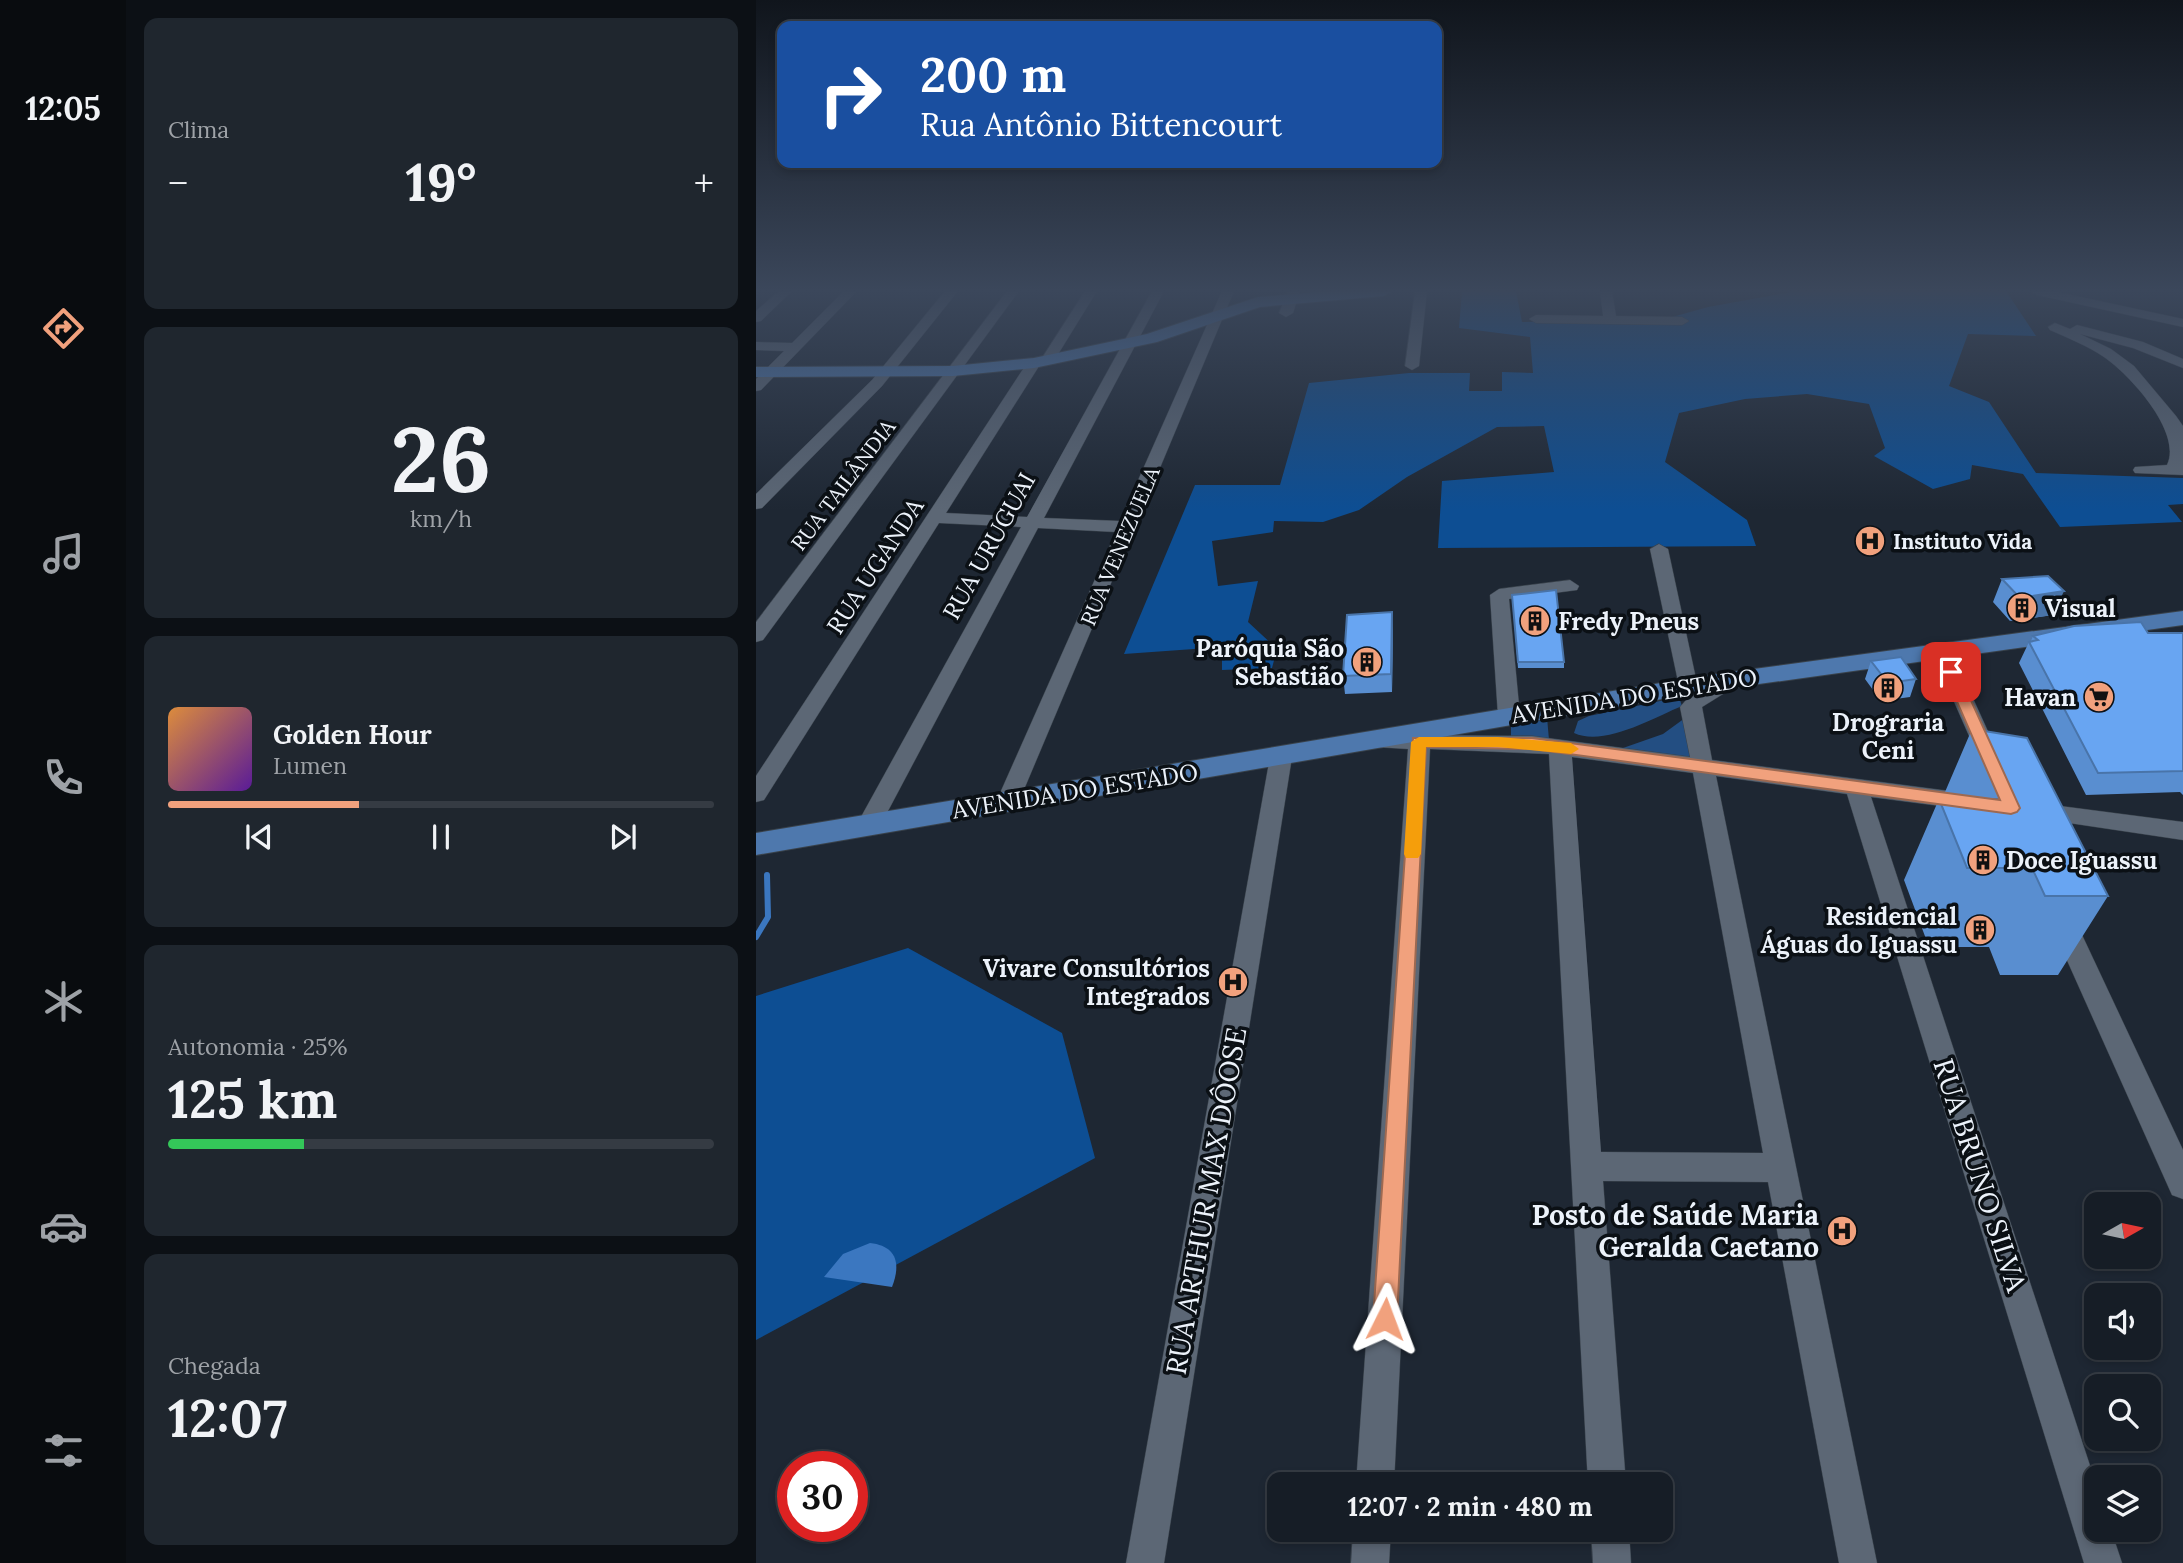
<!DOCTYPE html>
<html lang="pt">
<meta charset="utf-8">
<style>
body{margin:0;font-family:Lora,serif;background:#1f262e;color:#f1f3f6;height:100vh;display:flex;flex-direction:column;font-size:26px;white-space:nowrap}
*{box-sizing:border-box;margin:0}
p{font-size:23px;color:#9ea2a7}
.icon{flex:none;width:38px;height:38px;fill:none;stroke:currentColor;stroke-width:2;stroke-linecap:round;stroke-linejoin:round}
.map{position:relative;flex:1;overflow:hidden}
.sheet{display:flex;flex-direction:column;gap:18px;padding:18px;background:#0c1015;width:630px}
.sheet>*{flex:none}
.banner{position:absolute;left:21px;top:21px;width:665px;height:147px;border-radius:14px;box-shadow:0 4px 10px #0003,0 0 0 2px #353b43;background:#1a4fa0;color:#fff;overflow:hidden}
.needle{width:46px;rotate:81deg}
.buttons{position:absolute;left:1328px;top:1192px;display:grid;gap:14px}
.buttons a{display:grid;place-items:center;width:77px;height:77px;border-radius:14px;background:#161d26;box-shadow:0 4px 10px #0003,0 0 0 2px #353b43;font-size:35px}
.speed{position:absolute;left:21px;top:1451px;display:flex;gap:14px;font-size:35px;font-weight:700;text-align:center}
.speed>*{display:grid;place-content:center;width:91px;height:91px;border-radius:50%;background:#161d26;box-shadow:0 4px 10px #0003,0 0 0 2px #353b43;line-height:1}
.speed .limit{border:10px solid #d22;background:#fff;color:#111}
.pin{position:absolute;display:grid;place-items:center;width:60px;height:60px;color:#fff;margin:-30px;border-radius:14px;box-shadow:0 4px 10px #0006}
.me{position:absolute;width:77px;margin:-38px;rotate:3deg;stroke-linejoin:round;filter:drop-shadow(0 0 5px #0008)}
.turn{display:flex;align-items:center;gap:24px;height:147px;padding:0 28px;font-size:32px}
.turn .icon{width:91px;height:91px;stroke-width:2.5}
.turn b{display:block;font-size:49px;line-height:60px}
.big{font-size:52px;font-weight:800;line-height:1.1}
.sheet .tile{flex:1;display:flex;flex-direction:column;justify-content:center;gap:10px;min-width:0;padding:0 24px;border-radius:14px;background:#1f262e}
.sheet .dial{align-items:center;gap:0}
.dial b{font-size:91px;line-height:1}
.song{display:flex;align-items:center;gap:21px}
.cover{width:84px;height:84px;border-radius:10px;background:linear-gradient(135deg,hsl(30 70% 55%),hsl(270 70% 35%))}
.played{height:7px;border-radius:4px;background:linear-gradient(90deg,#f1a17d 35%,#353b43 35%)}
.keys{display:flex;justify-content:space-around;direction:ltr}
.heat{display:flex;justify-content:space-between;align-items:center;font-size:38px;direction:ltr}
.charge{height:10px;border-radius:5px;background:linear-gradient(90deg,#34c759 25%,#353b43 0)}
.trip{position:absolute;left:511px;top:1472px;width:406px;height:70px;border-radius:14px;background:#161d26;box-shadow:0 4px 10px #0003,0 0 0 2px #353b43;font-weight:800;line-height:70px;text-align:center}
main{display:flex;flex:1;min-height:0}
.dock{display:flex;flex-direction:column;width:126px;justify-content:space-around;align-items:center;background:#090c0f;color:#9ea2a7}
.dock .icon{width:49px;height:49px}
.dock .active{color:#f1a17d}
.dock b{font-size:32px;color:#f1f3f6}
.map>svg:first-child{display:block}
.green{fill:#234e82}
.forest{fill:#0d4e93}
.water{fill:#3b77c0}
.lines{fill:none;stroke-linecap:round;stroke-linejoin:round}
.stream{stroke:#3b77c0;stroke-width:6}
.minor-casing{stroke:#39424b;stroke-width:1}
.major-casing{stroke:#39424b;stroke-width:2}
.minor{fill:#5c6775;fill-rule:evenodd}
.major{fill:#4e78ad;fill-rule:evenodd}
.wall{fill:#598ed0}
.shaded-wall{fill:#4974a9}
.building{fill:#68a5f2;stroke:#4974a9;stroke-width:2}
.route{fill:#f1a17d;stroke:#9d6951;stroke-width:2}
.slow{fill:#f59e0b}
.labels{text-anchor:middle;dominant-baseline:central;stroke-width:7;stroke-linejoin:round;paint-order:stroke}
.far-street-label{font-size:21px;fill:#ecf2fa;stroke:#0b1015}
.far-poi-label{font-size:21px;font-weight:bold;fill:#ecf2fa;stroke:#0b1015;text-anchor:start}
.street-label{font-size:24px;fill:#ecf2fa;stroke:#0b1015}
.poi-label{font-size:24px;font-weight:bold;fill:#ecf2fa;stroke:#0b1015;text-anchor:end}
.near-street-label{font-size:28px;fill:#ecf2fa;stroke:#0b1015}
.near-poi-label{font-size:28px;font-weight:bold;fill:#ecf2fa;stroke:#0b1015;text-anchor:end}
</style>
<main>
<nav class="dock">
<b>12:05</b>
<svg class="icon active" aria-label="directions" viewBox="0 0 24 24"><path d="M12 3l9 9-9 9-9-9zM9 14v-3h6M13 9l2 2-2 2"/></svg>
<svg class="icon" aria-label="music" viewBox="0 0 24 24"><path d="M9 18V5l10-2v13"/><circle cx="6" cy="18" r="3"/><circle cx="16" cy="16" r="3"/></svg>
<svg class="icon" aria-label="phone" viewBox="0 0 24 24"><path d="M5 4h4l2 5-3 2q2 4 5 5l2-3 5 2v4C11 20 4 13 5 4z"/></svg>
<svg class="icon" aria-label="climate" viewBox="0 0 24 24"><path d="M12 3v18M4 7l16 10M4 17L20 7"/></svg>
<svg class="icon" aria-label="car" viewBox="0 0 24 24"><path d="M5 17H2v-5l4-1 3-4h7l3 4 3 1v5h-3M9 17h6M6 11h13"/><circle cx="7" cy="17" r="2"/><circle cx="17" cy="17" r="2"/></svg>
<svg class="icon" aria-label="filters" viewBox="0 0 24 24"><path d="M4 7h16M4 17h16"/><circle cx="9" cy="7" r="2"/><circle cx="15" cy="17" r="2"/></svg>
</nav>
<section class="sheet">
<div class="tile"><p>Clima</p>
<div class="heat"><a>−</a><b class="big">19°</b><a>+</a></div>
</div>
<div class="tile dial"><b>26</b><p>km/h</p></div>
<div class="tile">
<div class="song"><i class="cover"></i><div><b>Golden Hour</b><p>Lumen</p></div></div>
<div class="played"></div>
<div class="keys"><svg class="icon" aria-label="previous" viewBox="0 0 24 24"><path d="M18 5L8 12l10 7zM5 5v14"/></svg><svg class="icon" aria-label="pause" viewBox="0 0 24 24"><path d="M8 5v14M16 5v14"/></svg><svg class="icon" aria-label="next" viewBox="0 0 24 24"><path d="M6 5l10 7-10 7zM19 5v14"/></svg></div>
</div>
<div class="tile"><p>Autonomia · 25%</p><b class="big">125 km</b><div class="charge"></div></div>
<div class="tile"><p>Chegada</p><b class="big">12:07</b></div>
</section>
<div class="map">
<svg width="1427" height="1563" viewBox="0 0 1427 1563">
<rect width="100%" height="100%" fill="#1e2733"/>
<!-- green -->
<path class="green" d="M 923,697 L 926,706 C 897,718 848,747 818,733 L 822,721 L 833,716 Z
M 791,717 L 793,740 L 755,737 L 755,723 Z
M 929,718 L 937,758 L 867,748 L 907,734 Z"/>
<!-- forest -->
<path class="forest" d="M 706,291 L 760,291 L 766,322 L 909,319 L 952,307 L 1041,291 L 1250,291 L 1280,336 L 1212,334 L 1193,386 L 1233,402 L 1280,473 L 1427,478 L 1427,504 L 1412,505 L 1426,522 L 1304,527 L 1267,474 L 1216,465 L 1214,479 L 1177,489 L 1118,456 L 1129,448 L 1113,404 L 1051,394 L 989,399 L 923,413 L 909,462 L 991,520 L 1000,546 L 682,548 L 686,481 L 798,472 L 788,426 L 741,427 L 651,477 L 603,510 L 567,522 L 518,521 L 517,532 L 456,541 L 462,586 L 502,581 L 492,622 L 521,649 L 516,668 L 466,670 L 466,647 L 368,654 L 439,485 L 524,485 L 553,383 L 653,373 L 714,373 L 713,391 L 746,391 L 746,372 L 777,373 L 774,337 L 703,328 Z
M 152,948 L 306,1033 L 339,1158 L 0,1340 L 0,996 Z"/>
<!-- water -->
<path class="water" d="M 114,1243 C 141,1246 145,1264 136,1287 L 68,1277 L 87,1254 Z"/>
<g class="lines">
<!-- stream -->
<path class="stream" d="M 0,937 L 12,917 L 11,875"/>
<!-- minor casing -->
<g class="minor-casing">
<path id="minor" d="M 23,291 L 36,291 L 5,321 L 0,322 L 0,311 Z
M 88,291 L 101,291 L 5,390 L 0,391 L 0,379 L 28,351 L 0,350 L 0,342 L 36,343 Z
M 189,291 L 202,291 L 126,386 L 6,508 L 0,509 L 0,494 L 116,380 Z
M 251,291 L 263,291 L 7,640 L 0,642 L 0,622 Z
M 329,291 L 341,291 L 296,364 L 286,364 L 284,361 Z
M 396,291 L 408,291 L 288,518 L 364,521 L 466,291 L 478,291 L 380,525 L 382,527 L 377,531 L 261,806 L 253,808 L 245,806 L 241,800 L 360,532 L 282,528 L 124,826 L 120,832 L 112,835 L 104,832 L 100,826 L 265,527 L 183,523 L 8,800 L 0,802 L 0,776 L 273,360 L 278,359 L 285,363 L 190,513 L 271,517 Z
M 532,291 L 544,291 L 537,313 L 530,317 L 523,313 Z
M 659,291 L 671,291 L 663,366 L 656,370 L 649,366 Z
M 844,291 L 856,291 L 860,316 L 926,317 L 933,321 L 926,325 L 780,323 L 773,319 L 780,315 L 847,316 Z
M 1275,291 L 1297,291 L 1427,319 L 1427,327 L 1281,295 Z
M 1299,323 L 1314,329 L 1321,325 L 1387,342 L 1427,359 L 1427,368 L 1377,348 L 1324,334 L 1355,349 L 1378,366 L 1420,416 L 1427,426 L 1427,475 L 1379,473 L 1377,470 L 1379,467 L 1411,465 C 1427,432 1373,374 1348,357 C 1332,346 1312,338 1294,330 L 1292,327 Z
M 903,544 L 912,549 L 942,688 L 969,674 L 983,674 L 986,679 L 983,684 L 946,707 L 956,760 L 1216,794 L 1224,796 L 1228,802 L 1224,808 L 1216,810 L 1115,797 L 1340,1484 L 1340,1530 L 1355,1530 L 1366,1563 L 1328,1563 L 1091,794 L 960,776 L 1121,1563 L 1083,1563 L 1012,1182 L 847,1181 L 870,1484 L 832,1484 L 793,754 L 674,749 L 638,1484 L 600,1484 L 652,749 L 620,747 L 617,742 L 620,737 L 628,735 L 776,736 L 934,757 L 924,707 L 937,692 L 926,691 L 923,686 L 894,549 ZM 816,757 L 937,773 L 1007,1153 L 845,1152 Z
M 814,580 L 823,586 L 821,590 L 753,599 L 764,716 L 761,721 L 745,721 L 742,716 L 734,595 L 743,589 Z
M 1191,645 L 1198,647 L 1205,672 L 1244,758 L 1241,763 L 1233,766 L 1225,763 L 1185,672 L 1181,651 L 1184,647 Z
M 525,749 L 533,752 L 536,757 L 408,1563 L 370,1563 L 514,757 L 517,752 Z
M 1281,803 L 1427,822 L 1427,840 L 1273,817 L 1269,811 L 1273,805 Z
M 1306,910 L 1315,913 L 1319,920 L 1427,1150 L 1427,1199 L 1416,1195 L 1293,920 L 1297,913 Z
M 597,1530 L 635,1530 L 633,1563 L 595,1563 Z
M 835,1530 L 873,1530 L 875,1563 L 837,1563 Z"/>
</g>
<!-- major casing -->
<g class="major-casing">
<path id="major" d="M 577,291 L 636,291 L 628,296 L 504,307 L 401,342 L 278,368 L 197,376 L 0,377 L 0,367 L 197,366 L 278,358 L 391,334 L 502,297 Z
M 1427,611 L 1427,625 L 953,691 L 0,855 L 0,833 L 953,675 Z"/>
</g>
<!-- minor -->
<use href="#minor" class="minor"/>
<!-- major -->
<use href="#major" class="major"/>
</g>
<!-- wall -->
<path class="wall" d="M 1246,579 L 1297,615 L 1254,621 L 1237,602 Z
M 756,595 L 808,662 L 808,668 L 762,668 Z
M 637,630 L 636,692 L 589,694 L 587,676 Z
M 1392,633 L 1427,633 L 1427,795 L 1424,792 L 1330,795 L 1263,663 L 1273,642 L 1275,641 L 1277,636 Z
M 1115,661 L 1160,679 L 1154,697 L 1125,701 L 1109,679 Z
M 1216,729 L 1352,896 L 1302,975 L 1244,975 L 1233,947 L 1173,947 L 1148,880 L 1183,799 L 1186,799 Z"/>
<!-- shaded-wall -->
<path class="shaded-wall" d="M 1308,591 L 1297,615 L 1254,621 L 1264,598 Z
M 636,612 L 637,630 L 636,692 L 635,674 Z"/>
<!-- building -->
<path class="building" d="M 1292,576 L 1308,591 L 1264,598 L 1246,579 Z
M 800,590 L 808,662 L 762,662 L 756,595 Z
M 636,612 L 635,674 L 587,676 L 591,615 Z
M 1385,622 L 1392,633 L 1427,633 L 1427,771 L 1342,773 L 1273,642 L 1282,640 L 1277,636 L 1318,626 Z
M 1145,657 L 1160,679 L 1132,683 L 1115,661 Z
M 1216,729 L 1271,738 L 1352,896 L 1289,896 L 1276,868 L 1211,868 L 1183,799 L 1250,799 Z"/>
<!-- sky -->
<linearGradient id="sky" x2="0" y2="1"><stop stop-color="#10151c"/><stop offset="0.57" stop-color="#3b475b"/><stop offset="1" stop-color="#3b475b" stop-opacity="0"/></linearGradient>
<rect width="1427" height="510" fill="url(#sky)"/>
<!-- route -->
<path class="route" d="M 1195,668 L 1202,672 L 1264,808 L 1261,812 L 1255,814 L 776,749 L 670,747 L 641,1319 L 637,1327 L 629,1331 L 621,1327 L 617,1319 L 657,738 L 776,738 L 1244,800 L 1188,672 Z"/>
<!-- slow -->
<path class="slow" d="M 663,737 L 742,737 L 815,743 L 823,749 L 815,754 L 742,747 L 670,747 L 665,854 L 662,858 L 650,858 L 648,854 L 655,742 Z"/>
<!-- icons -->
<defs>
<g id="hospital-disc" transform="scale(1.575)"><circle r="9.5" fill="#f1a17d" stroke="#0b1015"/><path d="M-5-5h3v3.5h4V-5h3V5h-3V1.5h-4V5h-3Z" fill="#111"/></g>
<g id="building-disc" transform="scale(1.575)"><circle r="9.5" fill="#f1a17d" stroke="#0b1015"/><path d="M-4-6H4V6H1V3H-1V6H-4ZM-2.5-4.3h1.7v1.8h-1.7ZM.8-4.3h1.7v1.8H.8ZM-2.5-1h1.7V.8h-1.7ZM.8-1h1.7V.8H.8Z" fill="#111"/></g>
<g id="supermarket-disc" transform="scale(1.575)"><circle r="9.5" fill="#f1a17d" stroke="#0b1015"/><path d="M-6-5.5h2.5l.6 2H6L4.5 2H-2.5L-4.4-4H-6ZM-1.5 3.2a1.3 1.3 0 1 0 .1 0ZM3 3.2a1.3 1.3 0 1 0 .1 0Z" fill="#111"/></g>
</defs>
<g fill-rule="evenodd">
<use href="#hospital-disc" x="1114" y="541"/>
<use href="#building-disc" x="1266" y="608"/>
<use href="#building-disc" x="779" y="621"/>
<use href="#building-disc" x="611" y="662"/>
<use href="#building-disc" x="1132" y="688"/>
<use href="#supermarket-disc" x="1343" y="697"/>
<use href="#building-disc" x="1227" y="860"/>
<use href="#building-disc" x="1224" y="930"/>
<use href="#hospital-disc" x="477" y="982"/>
<use href="#hospital-disc" x="1086" y="1231"/>
</g>
<g class="labels">
<!-- far-street labels -->
<g class="far-street-label">
<text transform="translate(87 485) rotate(-53)">RUA TAILÂNDIA</text>
<text transform="translate(364 546) rotate(-67)">RUA VENEZUELA</text>
</g>
<!-- far-poi labels -->
<g class="far-poi-label">
<text x="1137" y="541">Instituto Vida</text>
</g>
<!-- street labels -->
<g class="street-label">
<text transform="translate(233 546) rotate(-61)">RUA URUGUAI</text>
<text transform="translate(119 566) rotate(-57)">RUA UGANDA</text>
<text transform="translate(878 696) rotate(-9)">AVENIDA DO ESTADO</text>
<text transform="translate(319 791) rotate(-9)">AVENIDA DO ESTADO</text>
</g>
<!-- poi labels -->
<g class="poi-label">
<text x="1289" y="608" text-anchor="start">Visual</text>
<text x="802" y="621" text-anchor="start">Fredy Pneus</text>
<text x="588" y="648">Paróquia São<tspan x="588" dy="28">Sebastião</tspan></text>
<text x="1320" y="697">Havan</text>
<text x="1132" y="722" text-anchor="middle">Drograria<tspan x="1132" dy="28">Ceni</tspan></text>
<text x="1250" y="860" text-anchor="start">Doce Iguassu</text>
<text x="1201" y="916">Residencial<tspan x="1201" dy="28">Águas do Iguassu</tspan></text>
<text x="454" y="968">Vivare Consultórios<tspan x="454" dy="28">Integrados</tspan></text>
</g>
<!-- near-street labels -->
<g class="near-street-label">
<text transform="translate(1224 1175) rotate(72)">RUA BRUNO SILVA</text>
<text transform="translate(450 1201) rotate(-80)">RUA ARTHUR MAX DÔOSE</text>
</g>
<!-- near-poi labels -->
<g class="near-poi-label">
<text x="1063" y="1215">Posto de Saúde Maria<tspan x="1063" dy="32">Geralda Caetano</tspan></text>
</g>
</g>
</svg>
<div class="buttons">
<a><svg class="needle" viewBox="-14 -14 28 28"><path d="M0-13l5 13h-10z" fill="#e53935"/><path d="M0 13l5-13h-10z" fill="#9ea2a7"/></svg></a>
<a><svg class="icon" aria-label="sound" viewBox="0 0 24 24"><path d="M4 9h4l5-4v14l-5-4H4zM17 9q2 3 0 6"/></svg></a>
<a><svg class="icon" aria-label="search" viewBox="0 0 24 24"><circle cx="10" cy="10" r="6"/><path d="M15 15l6 6"/></svg></a>
<a><svg class="icon" aria-label="layers" viewBox="0 0 24 24"><path d="M12 4l9 5-9 5-9-5zM3 14l9 5 9-5"/></svg></a>
</div>
<div class="speed"><div class="limit">30</div></div>
<div class="pin" style="left:1195px;top:672px;background:#d93025"><svg class="icon" aria-label="arrive" viewBox="0 0 24 24"><path d="M6 21V4h12l-3 4 3 4H6"/></svg></div>
<svg class="me" style="left:629px;top:1319px" viewBox="-20 -20 40 40"><path d="M0-17L14 15 0 8-14 15z" fill="#f1a17d" stroke="#fff" stroke-width="4"/></svg>
<div class="trip">12:07 · 2 min · 480 m</div>
<div class="banner">
<div class="turn"><svg class="icon" aria-label="right" viewBox="0 0 24 24"><path d="M7 20v-9h11M14 6l5 5-5 5"/></svg><div><b>200 m</b>Rua Antônio Bittencourt</div></div>
</div>
</div>
</main>
